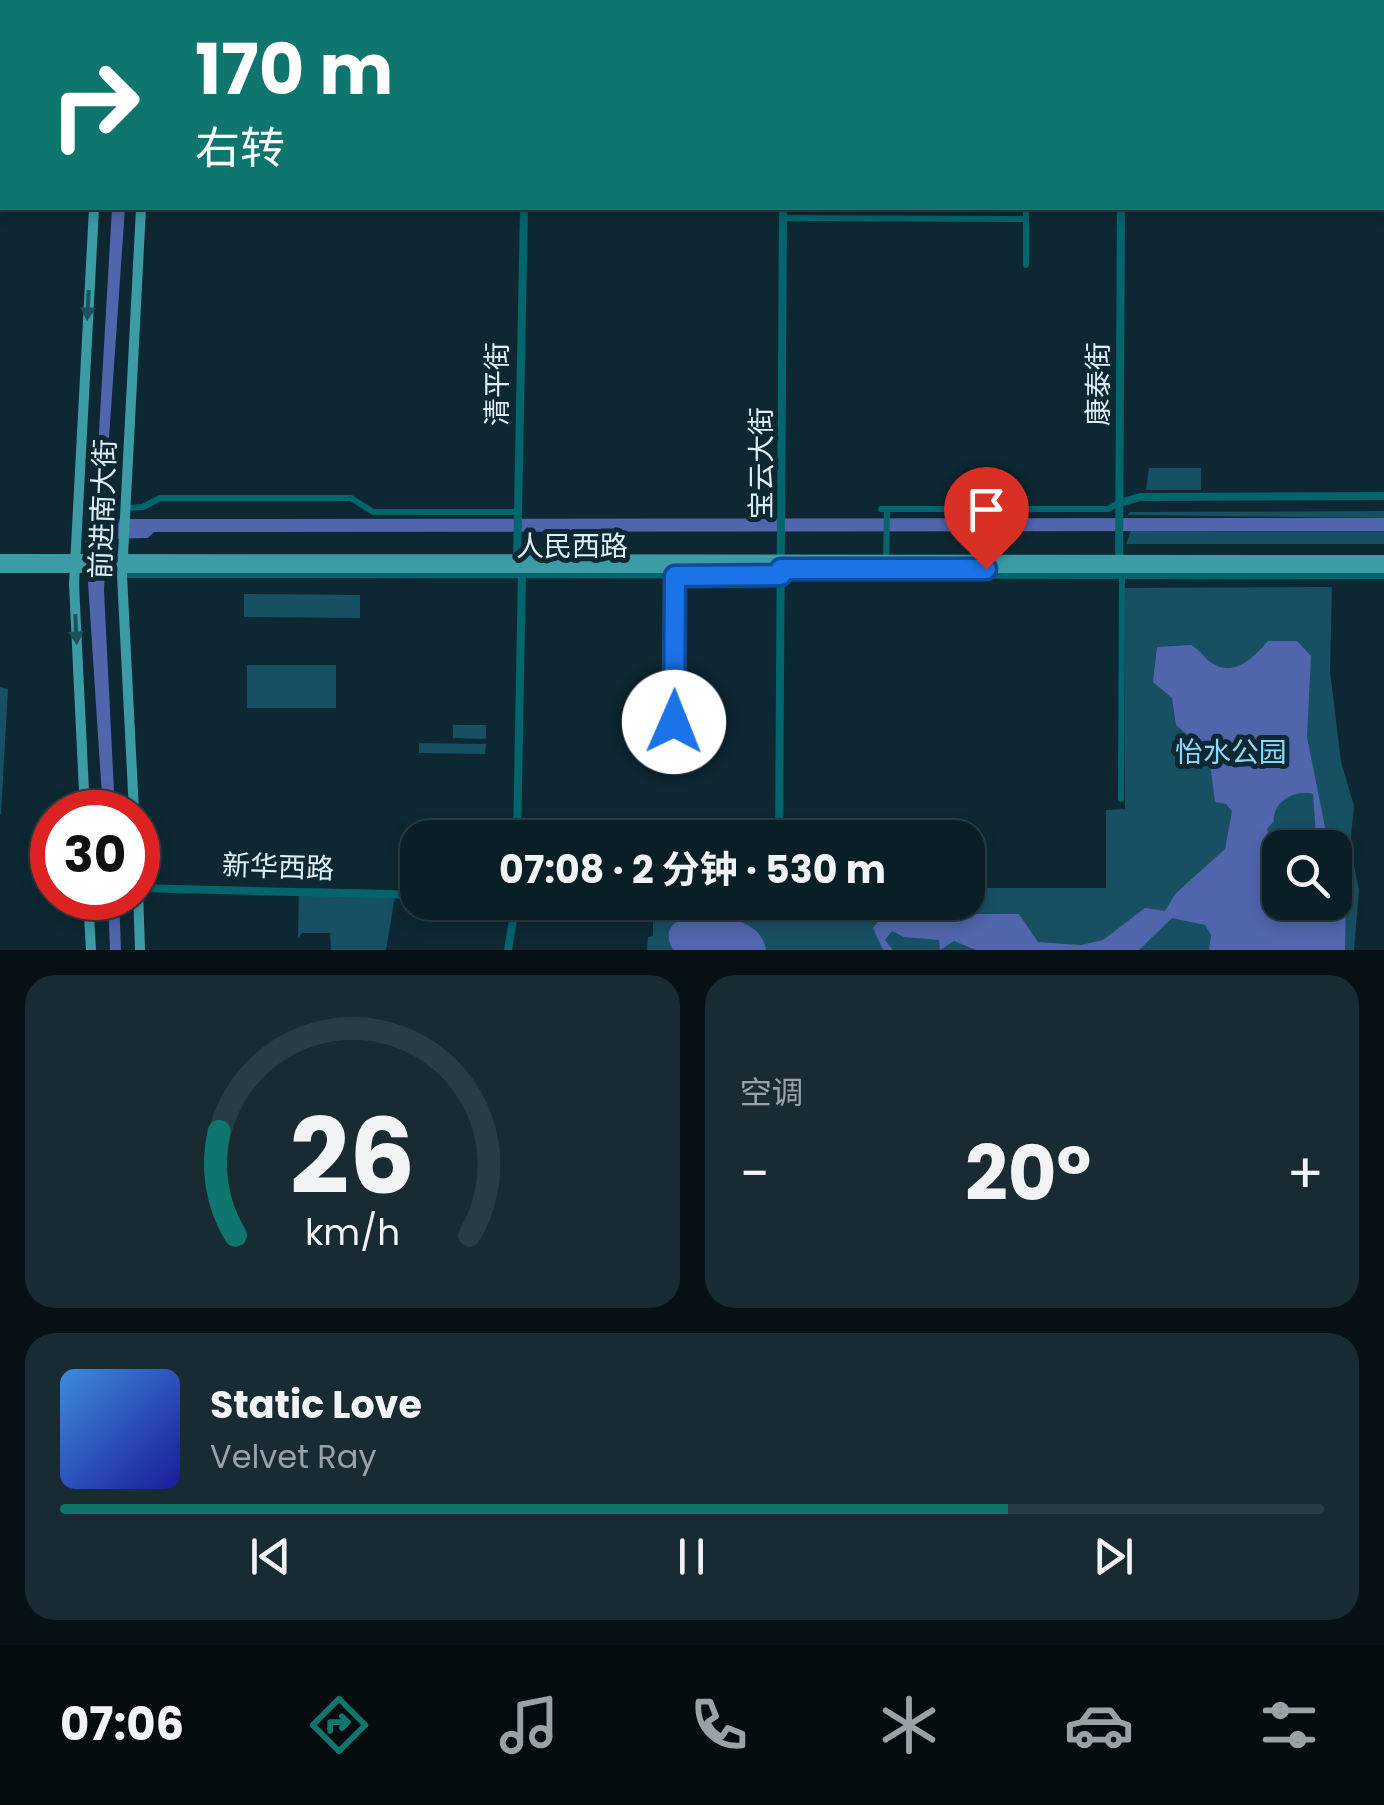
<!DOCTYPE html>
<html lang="zh">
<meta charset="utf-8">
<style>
body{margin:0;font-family:Poppins,"Noto Sans SC",sans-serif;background:#182b32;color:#f1f3f6;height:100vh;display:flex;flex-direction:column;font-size:38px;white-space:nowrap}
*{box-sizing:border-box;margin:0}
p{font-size:32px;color:#99a2a7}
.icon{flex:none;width:55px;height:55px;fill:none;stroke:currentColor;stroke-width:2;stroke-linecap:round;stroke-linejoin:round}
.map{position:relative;height:950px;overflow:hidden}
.side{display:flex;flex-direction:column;gap:25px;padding:25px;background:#061015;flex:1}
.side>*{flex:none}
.banner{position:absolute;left:0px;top:0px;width:1385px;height:210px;box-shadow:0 5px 15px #0003,0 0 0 2px #2a3c43;background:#0f766e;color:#fff;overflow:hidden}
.fabs{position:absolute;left:1262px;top:830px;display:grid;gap:20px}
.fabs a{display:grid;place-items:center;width:90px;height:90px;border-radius:20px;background:#0a1e26;box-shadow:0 5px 15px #0003,0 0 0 2px #2a3c43;font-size:50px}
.speed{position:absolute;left:30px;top:790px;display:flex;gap:20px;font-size:50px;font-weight:700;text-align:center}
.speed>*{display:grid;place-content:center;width:130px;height:130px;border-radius:50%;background:#0a1e26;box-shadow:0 5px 15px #0003,0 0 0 2px #2a3c43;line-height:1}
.speed .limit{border:15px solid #d22;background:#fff;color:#111}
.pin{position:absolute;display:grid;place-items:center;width:85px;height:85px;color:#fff;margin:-102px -42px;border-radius:50% 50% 50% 0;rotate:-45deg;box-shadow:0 0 10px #0007}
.pin .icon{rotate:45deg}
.me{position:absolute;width:110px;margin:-55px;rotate:1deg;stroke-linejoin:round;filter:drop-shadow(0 0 8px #0008)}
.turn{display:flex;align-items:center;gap:35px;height:210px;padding:0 30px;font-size:45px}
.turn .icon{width:130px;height:130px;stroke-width:2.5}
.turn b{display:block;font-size:70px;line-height:85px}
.big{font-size:75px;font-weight:700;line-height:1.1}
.side .card{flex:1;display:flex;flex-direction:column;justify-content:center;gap:15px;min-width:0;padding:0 35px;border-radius:30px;background:#182b32}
.side .dial{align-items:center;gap:0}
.dial svg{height:260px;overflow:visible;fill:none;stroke:#2a3c43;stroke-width:7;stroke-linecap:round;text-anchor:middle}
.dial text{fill:#f1f3f6;stroke:none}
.song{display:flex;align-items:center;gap:30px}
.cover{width:120px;height:120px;border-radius:15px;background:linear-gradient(135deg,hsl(210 70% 55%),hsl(240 70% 35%))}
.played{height:10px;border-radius:5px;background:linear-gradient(90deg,#0f766e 75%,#2a3c43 75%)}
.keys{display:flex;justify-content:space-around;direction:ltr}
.heat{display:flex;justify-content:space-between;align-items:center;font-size:55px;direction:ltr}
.side .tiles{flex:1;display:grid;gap:25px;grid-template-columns:1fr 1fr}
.card:last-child{grid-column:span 2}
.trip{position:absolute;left:400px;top:820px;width:585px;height:100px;border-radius:30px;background:#0a1e26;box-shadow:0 5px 15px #0003,0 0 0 2px #2a3c43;font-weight:700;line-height:100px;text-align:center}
.dock{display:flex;height:160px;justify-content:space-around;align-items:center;background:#040c0f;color:#99a2a7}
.dock .icon{width:70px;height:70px}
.dock .current{color:#0f766e}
.dock b{font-size:45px;color:#f1f3f6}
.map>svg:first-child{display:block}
.green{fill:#174f63;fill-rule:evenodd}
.water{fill:#5165ad}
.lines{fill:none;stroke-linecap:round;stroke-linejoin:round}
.minor{stroke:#00656d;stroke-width:6}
.tertiary{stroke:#00656d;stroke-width:8}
.secondary{stroke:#028590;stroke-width:9}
.primary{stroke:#3b9ca6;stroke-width:10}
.oneway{fill:#1d515b}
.route-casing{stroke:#114b97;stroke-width:25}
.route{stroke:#1a73e8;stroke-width:18}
.labels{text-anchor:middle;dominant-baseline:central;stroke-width:10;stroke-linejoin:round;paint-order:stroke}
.street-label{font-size:28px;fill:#dfeef5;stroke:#0d2832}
.park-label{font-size:28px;fill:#8cd8f9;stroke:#0d2832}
</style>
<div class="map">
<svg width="1384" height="950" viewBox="0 0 1384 950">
<rect width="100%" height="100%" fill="#0d2832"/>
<!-- green -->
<path class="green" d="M 1149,468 L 1201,468 L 1201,490 L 1146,490 Z
M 1384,511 L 1384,518 L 1127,515 L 1130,512 Z
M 1131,530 L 1384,531 L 1384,544 L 1126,544 Z
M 1332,587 L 1330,671 L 1341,762 L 1354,806 L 1350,846 L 1359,890 L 1354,950 L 647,950 L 648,937 L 653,936 L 653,903 L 968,902 L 968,888 L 1106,888 L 1106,810 L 1125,809 L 1124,588 ZM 1280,848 L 1335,848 L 1335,902 L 1280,902 Z
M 244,594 L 360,595 L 360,618 L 244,617 Z
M 247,665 L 336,665 L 336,708 L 247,708 Z
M 0,687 L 8,689 L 1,814 L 0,814 Z
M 453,725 L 486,725 L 486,739 L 453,738 Z
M 419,743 L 486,744 L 485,754 L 419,753 Z
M 299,888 L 396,890 L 386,950 L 331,950 L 330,933 L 302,933 L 298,938 Z"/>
<!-- water -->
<path class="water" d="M 112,208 L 125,208 L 104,509 L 116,519 L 1384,518 L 1384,531 L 154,532 L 148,538 L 107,539 L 104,590 L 115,812 L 103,812 L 85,536 L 86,525 L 94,518 Z
M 1268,641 L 1297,641 L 1311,656 L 1307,737 L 1329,847 L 1322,847 L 1316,837 L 1313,794 C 1295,788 1272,803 1274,821 L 1267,829 L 1280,861 L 1280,902 L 1335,902 L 1335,870 L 1346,896 L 1345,950 L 1209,950 L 1211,935 L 1205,925 L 1172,918 L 1139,950 L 976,950 L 954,941 L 940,950 L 939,940 L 904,937 L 892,931 L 885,940 L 893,950 L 883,950 L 873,928 L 884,914 L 1019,914 L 1038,942 L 1081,945 L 1103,940 L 1145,908 L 1165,911 L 1175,894 L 1225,849 L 1232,811 L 1226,804 L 1215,802 L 1210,763 L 1225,757 L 1220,744 L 1199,745 L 1176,725 L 1172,698 L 1153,682 L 1157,647 L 1191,645 C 1199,649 1203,656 1210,662 C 1234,679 1254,657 1268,641 Z
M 108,898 L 119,898 L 121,950 L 110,950 Z
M 707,914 C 731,919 761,921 766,950 L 673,950 C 658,923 685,915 707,914 Z"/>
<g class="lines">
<!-- minor -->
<path class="minor" d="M 93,2 L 93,0
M 167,2 L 167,0
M 1008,2 L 1008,0
M 783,218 L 1026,219
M 1026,265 L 1026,208
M 127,508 L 143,507 L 160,498 L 351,498 L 373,512 L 518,512
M 881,509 L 1108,509 L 1119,503
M 886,560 L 887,509
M 123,575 L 1384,576
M 674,722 L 675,573
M 1121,799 L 1122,576"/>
<!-- tertiary -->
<path class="tertiary" d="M 521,2 L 521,0
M 784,2 L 784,0
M 1122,2 L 1122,0
M 1120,503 L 1140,497 L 1384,496
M 517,560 L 524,208
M 1119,561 L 1121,208
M 517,838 L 522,569
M 779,838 L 783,208
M 138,888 L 418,895
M 508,950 L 516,902"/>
<!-- secondary -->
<path class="secondary" d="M 1382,82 L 1384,82
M 1382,89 L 1384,89
M 0,93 L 2,93
M 0,113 L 2,113"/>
<!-- primary -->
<path class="primary" d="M 106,2 L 106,0
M 153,2 L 153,0
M 0,559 L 1384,560
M 0,568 L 1384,568
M 85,812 L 74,584 L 94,208
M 134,812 L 122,575 L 141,208
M 138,890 L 140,950
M 88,898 L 91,950"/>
</g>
<!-- one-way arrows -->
<defs><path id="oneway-solid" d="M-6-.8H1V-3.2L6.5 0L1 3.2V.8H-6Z" transform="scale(2.5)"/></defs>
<g class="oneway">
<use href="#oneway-solid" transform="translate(88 305) rotate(93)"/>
<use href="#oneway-solid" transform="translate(76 629) rotate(87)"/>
</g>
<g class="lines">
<!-- route casing -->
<g class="route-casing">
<path id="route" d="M 674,722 L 675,576 L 781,575 L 781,569 L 986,569"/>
</g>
<!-- route -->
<use href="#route" class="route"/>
</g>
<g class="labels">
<!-- street labels -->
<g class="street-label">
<text transform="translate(497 384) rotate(-90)">清平街</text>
<text transform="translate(1098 384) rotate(-90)">康泰街</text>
<text transform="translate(761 463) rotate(-90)">宝云大街</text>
<text transform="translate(103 509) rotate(-88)">前进南大街</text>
<text x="572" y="546">人民西路</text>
<text transform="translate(278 867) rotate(2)">新华西路</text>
</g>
<!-- park labels -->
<g class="park-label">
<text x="1231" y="752">怡水公园</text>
</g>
</g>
</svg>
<div class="fabs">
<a><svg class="icon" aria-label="search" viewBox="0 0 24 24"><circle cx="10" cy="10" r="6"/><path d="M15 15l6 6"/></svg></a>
</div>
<div class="speed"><div class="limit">30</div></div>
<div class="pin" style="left:986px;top:569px;background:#d93025"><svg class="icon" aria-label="arrive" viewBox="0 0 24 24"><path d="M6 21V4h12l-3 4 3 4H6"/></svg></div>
<svg class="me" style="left:674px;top:722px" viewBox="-20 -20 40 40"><circle r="19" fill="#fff"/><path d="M0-13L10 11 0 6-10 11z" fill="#1a73e8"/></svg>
<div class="trip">07:08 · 2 分钟 · 530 m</div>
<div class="banner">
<div class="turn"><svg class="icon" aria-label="right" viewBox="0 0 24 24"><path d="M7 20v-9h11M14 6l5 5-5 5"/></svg><div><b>170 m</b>右转</div></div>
</div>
</div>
<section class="side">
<div class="tiles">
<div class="card dial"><svg viewBox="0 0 100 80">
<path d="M14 69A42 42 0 1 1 86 69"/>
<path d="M14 69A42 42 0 0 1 9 37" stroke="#0f766e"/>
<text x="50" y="56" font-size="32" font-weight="700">26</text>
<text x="50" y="72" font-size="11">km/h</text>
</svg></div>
<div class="card"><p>空调</p>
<div class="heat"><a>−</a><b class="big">20°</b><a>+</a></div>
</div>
<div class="card">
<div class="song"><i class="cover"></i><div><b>Static Love</b><p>Velvet Ray</p></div></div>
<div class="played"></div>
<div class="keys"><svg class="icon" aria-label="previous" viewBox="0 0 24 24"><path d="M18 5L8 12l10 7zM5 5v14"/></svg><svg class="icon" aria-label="pause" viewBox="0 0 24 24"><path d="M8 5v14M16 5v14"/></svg><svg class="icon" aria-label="next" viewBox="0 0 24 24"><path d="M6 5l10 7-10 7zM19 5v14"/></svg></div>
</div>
</div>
</section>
<nav class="dock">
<b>07:06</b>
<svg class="icon current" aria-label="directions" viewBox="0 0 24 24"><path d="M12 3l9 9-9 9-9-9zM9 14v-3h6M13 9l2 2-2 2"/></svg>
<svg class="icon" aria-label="music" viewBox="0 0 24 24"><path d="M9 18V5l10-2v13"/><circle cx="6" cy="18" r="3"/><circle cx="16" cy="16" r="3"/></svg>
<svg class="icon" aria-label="phone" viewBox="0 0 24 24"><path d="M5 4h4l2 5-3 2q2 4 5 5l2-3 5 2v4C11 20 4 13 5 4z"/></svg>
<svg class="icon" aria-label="climate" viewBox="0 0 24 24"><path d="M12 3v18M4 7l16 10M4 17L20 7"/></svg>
<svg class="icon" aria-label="car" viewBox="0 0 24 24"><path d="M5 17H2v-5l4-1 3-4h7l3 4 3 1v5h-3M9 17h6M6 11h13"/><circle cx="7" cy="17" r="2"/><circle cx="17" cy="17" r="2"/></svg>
<svg class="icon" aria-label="filters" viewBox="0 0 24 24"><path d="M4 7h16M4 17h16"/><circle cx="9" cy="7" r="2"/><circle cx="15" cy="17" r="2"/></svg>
</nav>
